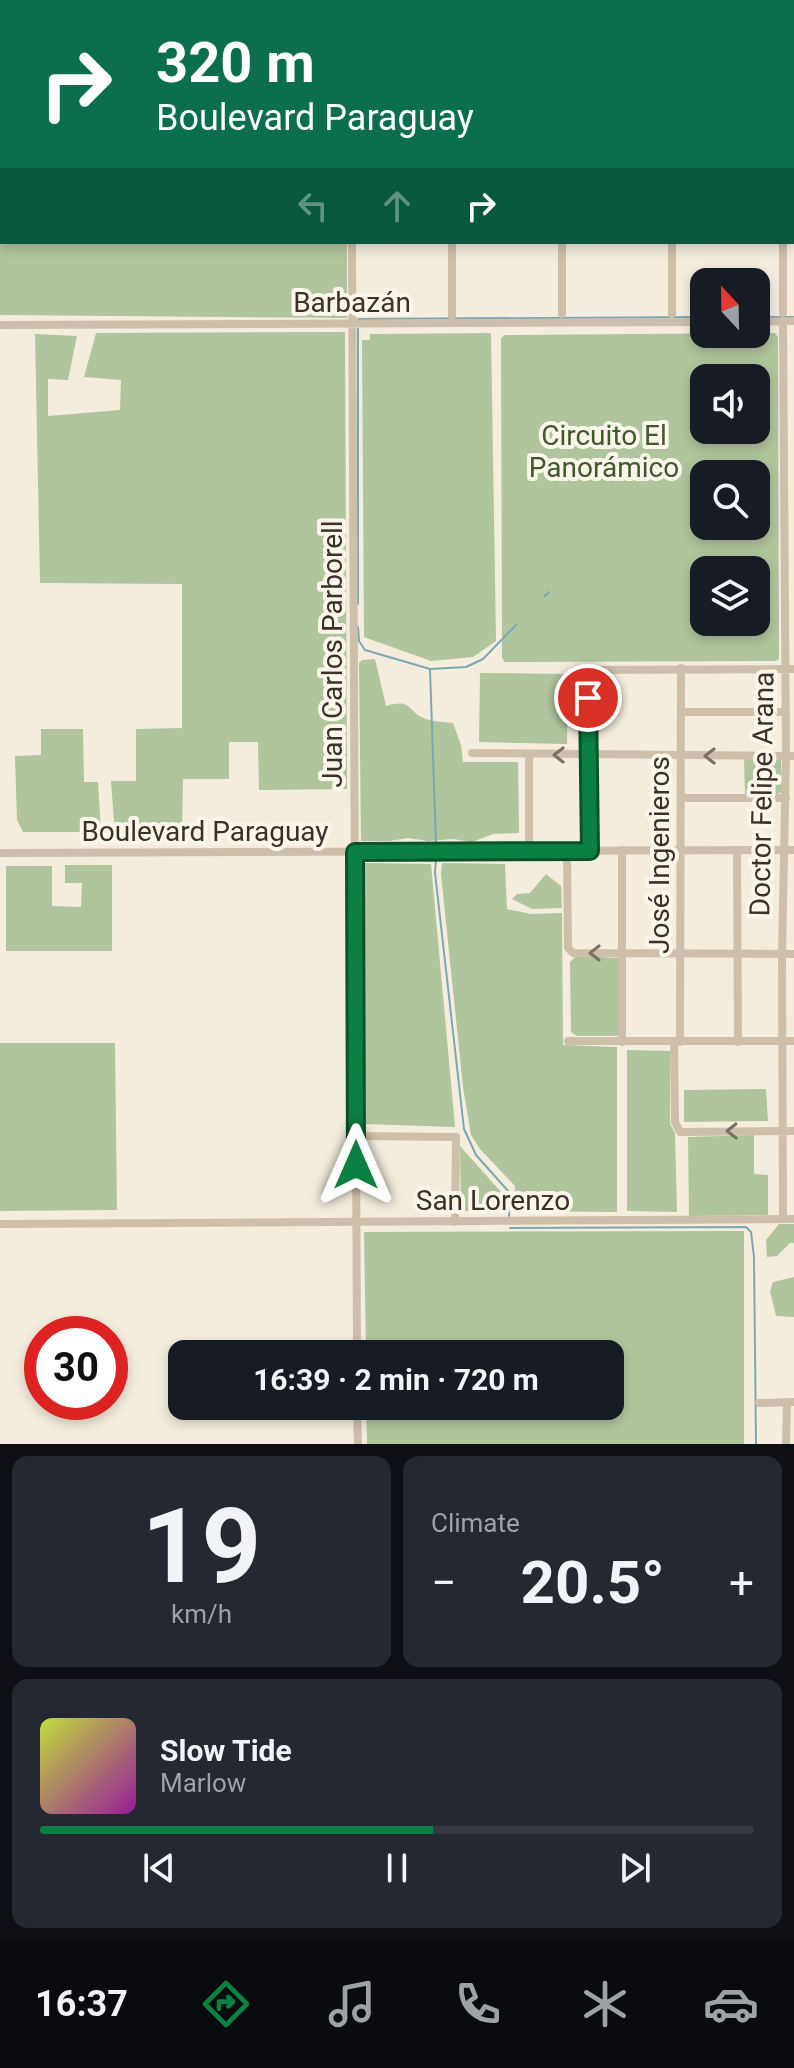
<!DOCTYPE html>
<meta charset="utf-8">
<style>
body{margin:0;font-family:Roboto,sans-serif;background:#242831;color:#f1f3f6;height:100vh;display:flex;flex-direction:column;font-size:30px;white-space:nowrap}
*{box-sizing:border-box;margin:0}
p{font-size:26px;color:#9ea1a6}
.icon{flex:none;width:44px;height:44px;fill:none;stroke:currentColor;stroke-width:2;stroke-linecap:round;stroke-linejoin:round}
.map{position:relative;height:1444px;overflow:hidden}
.panel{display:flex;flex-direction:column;gap:12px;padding:12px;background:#0d0f14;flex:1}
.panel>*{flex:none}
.guide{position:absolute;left:0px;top:0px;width:794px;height:244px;box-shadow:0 4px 12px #0003;background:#0b6e4f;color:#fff;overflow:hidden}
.needle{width:52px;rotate:338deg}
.fabs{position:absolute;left:690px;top:268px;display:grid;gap:16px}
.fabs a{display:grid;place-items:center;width:80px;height:80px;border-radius:16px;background:#171b24;box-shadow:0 4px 12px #0003;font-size:40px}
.speed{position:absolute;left:24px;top:1316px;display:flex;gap:16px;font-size:40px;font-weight:700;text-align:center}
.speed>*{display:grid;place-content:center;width:104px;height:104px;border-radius:50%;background:#171b24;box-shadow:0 4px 12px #0003;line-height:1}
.speed .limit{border:12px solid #d22;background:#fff;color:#111}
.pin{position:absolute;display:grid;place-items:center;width:68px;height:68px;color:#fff;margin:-34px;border:4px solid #fff;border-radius:50%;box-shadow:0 2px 8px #0007}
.me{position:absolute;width:88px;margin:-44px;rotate:0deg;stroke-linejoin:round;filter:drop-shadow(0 0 6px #0008)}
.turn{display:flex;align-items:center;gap:28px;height:168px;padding:0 24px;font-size:36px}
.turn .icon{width:104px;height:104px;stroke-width:2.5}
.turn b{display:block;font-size:56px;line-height:68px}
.lanes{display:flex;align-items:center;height:76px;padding:0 24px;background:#0003;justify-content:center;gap:40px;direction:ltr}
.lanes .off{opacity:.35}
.big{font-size:60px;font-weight:700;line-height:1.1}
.panel .tile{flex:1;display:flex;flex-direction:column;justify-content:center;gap:12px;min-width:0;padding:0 28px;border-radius:16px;background:#242831}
.panel .dial{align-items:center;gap:0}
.dial b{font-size:104px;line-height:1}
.song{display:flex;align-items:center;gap:24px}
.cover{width:96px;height:96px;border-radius:12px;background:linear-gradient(135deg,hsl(70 70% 55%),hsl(300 70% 35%))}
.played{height:8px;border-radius:4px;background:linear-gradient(90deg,#0b8043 55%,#363941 55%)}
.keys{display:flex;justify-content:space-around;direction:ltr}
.heat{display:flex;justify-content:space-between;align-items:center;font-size:44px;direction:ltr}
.panel .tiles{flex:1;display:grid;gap:12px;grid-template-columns:1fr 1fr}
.tile:last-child{grid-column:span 2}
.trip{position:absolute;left:168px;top:1340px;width:456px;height:80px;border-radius:16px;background:#171b24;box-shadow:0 4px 12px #0003;font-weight:700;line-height:80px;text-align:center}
.tab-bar{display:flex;height:128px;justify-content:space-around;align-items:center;background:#090b0e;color:#9ea1a6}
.tab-bar .icon{width:56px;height:56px}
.tab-bar .current{color:#0b8043}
.tab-bar b{font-size:36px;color:#f1f3f6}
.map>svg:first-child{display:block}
.green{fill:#b0c49d;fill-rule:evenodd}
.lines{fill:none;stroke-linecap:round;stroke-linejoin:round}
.stream{stroke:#7ca7b2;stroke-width:2}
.minor{stroke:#cdbfa9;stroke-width:8}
.oneway{stroke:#7c7163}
.route-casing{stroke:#07532c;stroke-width:20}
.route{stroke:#0b8043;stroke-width:14}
.labels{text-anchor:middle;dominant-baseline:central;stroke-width:8;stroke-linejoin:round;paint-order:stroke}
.street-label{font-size:28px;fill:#3a3129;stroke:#fbf6eb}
.park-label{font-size:28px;fill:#41592c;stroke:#fbf6eb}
</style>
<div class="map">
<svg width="794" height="1444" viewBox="0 0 794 1444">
<rect width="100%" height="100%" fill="#f4edde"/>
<!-- green -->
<path class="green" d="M 0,201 L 2,242 L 347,242 L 347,318 L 0,315 Z
M 345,332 L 347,789 L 259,790 L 258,742 L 229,742 L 229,779 L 183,779 L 182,834 L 115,834 L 111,781 L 136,781 L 136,729 L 182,728 L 182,584 L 40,583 L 35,334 L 77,336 L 68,380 L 48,379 L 48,416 L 120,410 L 121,380 L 84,377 L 96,333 Z
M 491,333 L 496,641 L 473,657 L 431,661 L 364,637 L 362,340 L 370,340 L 370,334 Z
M 775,333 L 778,337 L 779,659 L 776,661 L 505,662 L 502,658 L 501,338 L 505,335 ZM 704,378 L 756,378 L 756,430 L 704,430 ZM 704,474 L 756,474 L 756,526 L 704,526 ZM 756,570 L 756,622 L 704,622 L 704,570 Z
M 375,659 L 386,706 C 414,698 406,712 426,719 C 434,722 445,722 453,723 L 461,745 L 463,762 L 518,762 L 519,833 L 493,834 L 472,842 L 453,839 L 428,841 L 408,838 L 389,841 L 361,841 L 359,663 L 362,660 Z
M 480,673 L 568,674 L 567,744 L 479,742 Z
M 41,729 L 83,729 L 84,782 L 98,782 L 101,832 L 23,832 L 17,820 L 15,756 L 41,755 Z
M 744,759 L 781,760 L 782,792 L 777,794 L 745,795 Z
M 364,863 L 431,864 L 455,1127 L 365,1124 Z
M 442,863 L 505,864 L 507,909 L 531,914 L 562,913 L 563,1045 L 617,1047 L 617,1212 L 514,1211 L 515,1186 L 480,1149 L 471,1135 L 463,1087 L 441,874 Z
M 65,865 L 112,865 L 112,951 L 6,951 L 6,866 L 52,866 L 52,906 L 81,907 L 82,883 L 65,883 Z
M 546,874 L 561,886 L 562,908 L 532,909 L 512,899 L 517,894 L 530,893 Z
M 576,956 L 619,958 L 620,1033 L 617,1036 L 577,1036 L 571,1032 L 570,962 Z
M 0,1043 L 115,1043 L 117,1210 L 0,1211 Z
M 627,1050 L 670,1051 L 670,1124 L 675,1133 L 677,1212 L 627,1211 Z
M 766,1089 L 768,1121 L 684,1122 L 684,1090 Z
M 754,1135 L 754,1174 L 768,1175 L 768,1215 L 689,1216 L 688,1137 Z
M 460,1146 L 502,1193 L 503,1211 L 461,1211 Z
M 779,1224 L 794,1224 L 794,1243 L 790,1243 L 777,1256 L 767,1257 L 766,1240 Z
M 744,1231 L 744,1444 L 367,1444 L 366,1406 L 610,1406 L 610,1354 L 366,1354 L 364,1232 Z
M 794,1277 L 794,1317 L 776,1316 L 770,1291 L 773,1282 Z"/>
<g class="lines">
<!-- stream -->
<path class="stream" d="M 756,317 L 794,317
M 358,319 L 704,317
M 545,596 L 549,592
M 358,604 L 358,329
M 358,627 L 359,641 L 365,650 L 430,669
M 436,844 L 430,669 L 466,667 L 483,659 L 516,625
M 436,859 L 435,873 L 464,1129 L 476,1155 L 509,1192 L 509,1216
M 510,1228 L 746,1227 L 751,1232 L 754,1257 L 756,1444"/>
<!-- minor -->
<path class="minor" d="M 354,0 L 354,2
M 792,149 L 794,149
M 792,234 L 794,234
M 352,242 L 357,1354
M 562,242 L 562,314
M 672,242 L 672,314
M 783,313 L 783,242
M 452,316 L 452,242
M 783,321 L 786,756 L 782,954 L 783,1219
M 756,322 L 794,321
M 0,325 L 704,322
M 681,712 L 786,712
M 472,753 L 794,756
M 682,798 L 786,798
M 529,850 L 529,755
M 567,851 L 568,948 L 573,953 L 794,954
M 590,851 L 588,670 L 794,669
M 737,851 L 738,1042
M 0,853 L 794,850
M 568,1041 L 794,1041
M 622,1042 L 622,850
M 674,1042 L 675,1122 L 680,1132 L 794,1131
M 680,1042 L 681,668
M 356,1136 L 456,1137 L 455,1222
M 0,1224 L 794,1219
M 759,1403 L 794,1402
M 357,1406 L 358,1444
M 786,1444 L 787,1403"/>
</g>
<!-- one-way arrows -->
<defs><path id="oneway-chevron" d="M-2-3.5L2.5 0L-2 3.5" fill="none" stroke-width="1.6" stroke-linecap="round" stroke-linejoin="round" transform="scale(2)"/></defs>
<g class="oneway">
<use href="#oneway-chevron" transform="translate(559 755) rotate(-180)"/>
<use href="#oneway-chevron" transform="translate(710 756) rotate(180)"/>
<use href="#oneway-chevron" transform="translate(595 953) rotate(-180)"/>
<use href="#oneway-chevron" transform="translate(732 1131) rotate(179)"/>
</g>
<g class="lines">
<!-- route casing -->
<g class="route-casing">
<path id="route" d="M 356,1165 L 355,852 L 590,851 L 588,698"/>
</g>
<!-- route -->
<use href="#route" class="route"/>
</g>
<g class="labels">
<!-- street labels -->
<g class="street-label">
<text x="352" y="302">Barbazán</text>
<text transform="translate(332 654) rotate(-90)">Juan Carlos Parborell</text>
<text transform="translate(762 794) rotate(-89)">Doctor Felipe Arana</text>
<text x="205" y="831">Boulevard Paraguay</text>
<text transform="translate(659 855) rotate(-90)">José Ingenieros</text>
<text x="493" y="1200">San Lorenzo</text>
</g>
<!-- park labels -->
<g class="park-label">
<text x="604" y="435">Circuito El<tspan x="604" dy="32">Panorámico</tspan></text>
</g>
</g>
</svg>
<div class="fabs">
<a><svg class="needle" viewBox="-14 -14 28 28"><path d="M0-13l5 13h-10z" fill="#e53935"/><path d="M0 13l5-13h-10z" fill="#9ea1a6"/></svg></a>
<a><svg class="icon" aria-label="sound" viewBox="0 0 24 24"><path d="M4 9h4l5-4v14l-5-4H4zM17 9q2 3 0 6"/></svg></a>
<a><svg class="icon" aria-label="search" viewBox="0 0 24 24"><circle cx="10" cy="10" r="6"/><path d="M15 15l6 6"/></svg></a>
<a><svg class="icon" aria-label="layers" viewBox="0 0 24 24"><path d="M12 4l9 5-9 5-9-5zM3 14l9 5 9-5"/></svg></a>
</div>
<div class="speed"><div class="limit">30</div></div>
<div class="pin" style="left:588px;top:698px;background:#d93025"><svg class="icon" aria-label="arrive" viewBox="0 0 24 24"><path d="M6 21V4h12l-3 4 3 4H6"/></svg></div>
<svg class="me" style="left:356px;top:1165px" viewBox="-20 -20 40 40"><path d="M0-17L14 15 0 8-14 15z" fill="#0b8043" stroke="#fff" stroke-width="4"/></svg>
<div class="trip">16:39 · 2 min · 720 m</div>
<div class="guide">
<div class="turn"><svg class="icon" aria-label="right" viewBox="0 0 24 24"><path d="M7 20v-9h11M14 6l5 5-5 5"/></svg><div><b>320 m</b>Boulevard Paraguay</div></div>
<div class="lanes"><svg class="icon off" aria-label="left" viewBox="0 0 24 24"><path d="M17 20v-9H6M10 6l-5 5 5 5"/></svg><svg class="icon off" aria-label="ahead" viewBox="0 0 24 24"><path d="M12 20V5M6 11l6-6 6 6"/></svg><svg class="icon" aria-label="right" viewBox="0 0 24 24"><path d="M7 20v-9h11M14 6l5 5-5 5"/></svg></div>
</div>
</div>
<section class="panel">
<div class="tiles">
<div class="tile dial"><b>19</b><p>km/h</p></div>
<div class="tile"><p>Climate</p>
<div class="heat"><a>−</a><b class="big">20.5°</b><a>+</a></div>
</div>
<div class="tile">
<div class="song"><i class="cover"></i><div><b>Slow Tide</b><p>Marlow</p></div></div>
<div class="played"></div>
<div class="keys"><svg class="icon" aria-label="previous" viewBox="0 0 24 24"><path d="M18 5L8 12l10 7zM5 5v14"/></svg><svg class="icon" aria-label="pause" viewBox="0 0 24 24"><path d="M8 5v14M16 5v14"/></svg><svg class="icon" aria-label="next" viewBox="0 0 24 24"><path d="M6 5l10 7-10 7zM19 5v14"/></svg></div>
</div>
</div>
</section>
<nav class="tab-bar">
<b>16:37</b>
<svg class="icon current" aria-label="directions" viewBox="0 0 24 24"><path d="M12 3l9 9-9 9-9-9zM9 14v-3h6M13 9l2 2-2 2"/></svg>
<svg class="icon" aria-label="music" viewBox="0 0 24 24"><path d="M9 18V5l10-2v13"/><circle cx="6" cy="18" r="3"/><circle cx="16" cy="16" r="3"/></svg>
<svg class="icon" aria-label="phone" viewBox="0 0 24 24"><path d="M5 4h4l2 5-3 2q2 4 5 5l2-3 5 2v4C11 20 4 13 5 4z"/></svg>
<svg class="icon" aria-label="climate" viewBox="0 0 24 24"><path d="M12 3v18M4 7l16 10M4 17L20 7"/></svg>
<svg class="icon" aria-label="car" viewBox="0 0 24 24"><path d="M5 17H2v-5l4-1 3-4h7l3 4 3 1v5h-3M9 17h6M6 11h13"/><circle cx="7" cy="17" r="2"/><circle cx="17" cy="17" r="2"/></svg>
</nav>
